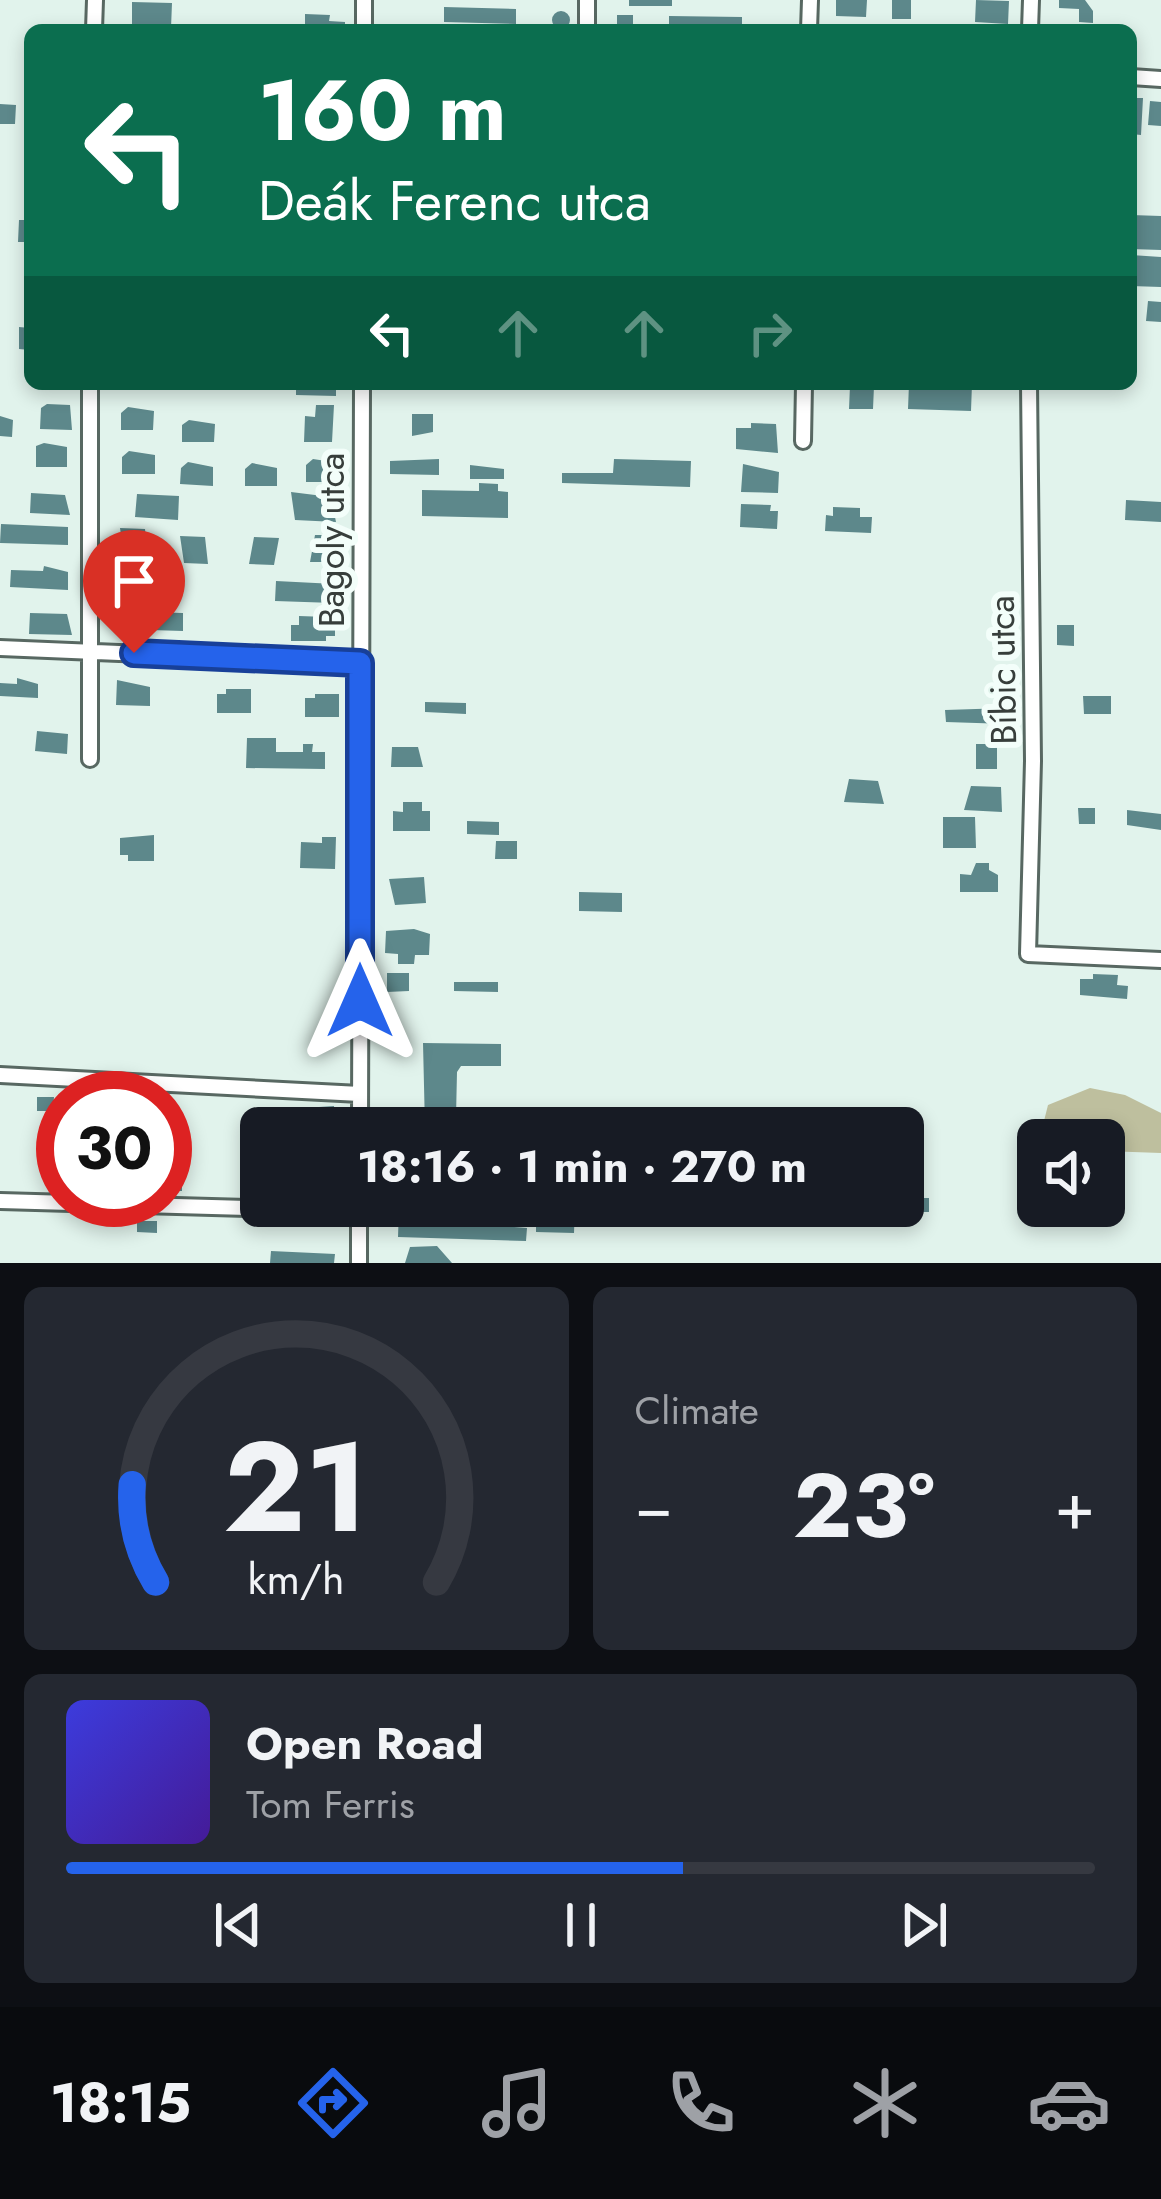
<!DOCTYPE html>
<meta charset="utf-8">
<style>
body{margin:0;font-family:Jost,sans-serif;background:#242831;color:#f1f3f6;height:100vh;display:flex;flex-direction:column;font-size:45px;white-space:nowrap}
*{box-sizing:border-box;margin:0}
p{font-size:39px;color:#9ea1a6}
.icon{flex:none;width:66px;height:66px;fill:none;stroke:currentColor;stroke-width:2;stroke-linecap:round;stroke-linejoin:round}
.map{position:relative;height:1263px;overflow:hidden}
.sheet{display:flex;flex-direction:column;gap:24px;padding:24px;background:#0d0f14;flex:1}
.sheet>*{flex:none}
.top-card{position:absolute;left:24px;top:24px;width:1113px;height:366px;border-radius:18px;box-shadow:0 6px 18px #0003;background:#0b6e4f;color:#fff;overflow:hidden}
.buttons{position:absolute;left:1017px;top:1119px;display:grid;gap:24px}
.buttons a{display:grid;place-items:center;width:108px;height:108px;border-radius:18px;background:#171b24;box-shadow:0 6px 18px #0003;font-size:60px}
.speed{position:absolute;left:36px;top:1071px;display:flex;gap:24px;font-size:60px;font-weight:700;text-align:center}
.speed>*{display:grid;place-content:center;width:156px;height:156px;border-radius:50%;background:#171b24;box-shadow:0 6px 18px #0003;line-height:1}
.speed .limit{border:18px solid #d22;background:#fff;color:#111}
.pin{position:absolute;display:grid;place-items:center;width:102px;height:102px;color:#fff;margin:-123px -51px;border-radius:50% 50% 50% 0;rotate:-45deg;box-shadow:0 0 12px #0007}
.pin .icon{rotate:45deg}
.me{position:absolute;width:132px;margin:-66px;rotate:0deg;stroke-linejoin:round;filter:drop-shadow(0 0 9px #0008)}
.turn{display:flex;align-items:center;gap:42px;height:252px;padding:0 36px;font-size:54px}
.turn .icon{width:156px;height:156px;stroke-width:2.5}
.turn b{display:block;font-size:84px;line-height:102px}
.lanes{display:flex;align-items:center;height:114px;padding:0 36px;background:#0003;justify-content:center;gap:60px;direction:ltr}
.lanes .off{opacity:.35}
.big{font-size:90px;font-weight:700;line-height:1.1}
.sheet .widget{flex:1;display:flex;flex-direction:column;justify-content:center;gap:18px;min-width:0;padding:0 42px;border-radius:18px;background:#242831}
.sheet .dial{align-items:center;gap:0}
.dial svg{height:312px;overflow:visible;fill:none;stroke:#363941;stroke-width:7;stroke-linecap:round;text-anchor:middle}
.dial text{fill:#f1f3f6;stroke:none}
.song{display:flex;align-items:center;gap:36px}
.cover{width:144px;height:144px;border-radius:18px;background:linear-gradient(135deg,hsl(240 70% 55%),hsl(260 70% 35%))}
.played{height:12px;border-radius:6px;background:linear-gradient(90deg,#2563eb 60%,#363941 60%)}
.keys{display:flex;justify-content:space-around;direction:ltr}
.heat{display:flex;justify-content:space-between;align-items:center;font-size:66px;direction:ltr}
.sheet .tiles{flex:1;display:grid;gap:24px;grid-template-columns:1fr 1fr}
.widget:last-child{grid-column:span 2}
.trip{position:absolute;left:240px;top:1107px;width:684px;height:120px;border-radius:18px;background:#171b24;box-shadow:0 6px 18px #0003;font-weight:700;line-height:120px;text-align:center}
.tab-bar{display:flex;height:192px;justify-content:space-around;align-items:center;background:#090b0e;color:#9ea1a6}
.tab-bar .icon{width:84px;height:84px}
.tab-bar .selected{color:#2563eb}
.tab-bar b{font-size:54px;color:#f1f3f6}
.map>svg:first-child{display:block}
.green{fill:#bebf9e}
.building{fill:#5d888b}
.lines{fill:none;stroke-linecap:round;stroke-linejoin:round}
.minor-casing{stroke:#586862;stroke-width:20}
.minor{stroke:#fff;stroke-width:14}
.route-casing{stroke:#184099;stroke-width:30}
.route{stroke:#2563eb;stroke-width:21}
.labels{text-anchor:middle;dominant-baseline:central;stroke-width:12;stroke-linejoin:round;paint-order:stroke}
.street-label{font-size:36px;fill:#373e3b;stroke:#f3fefa}
</style>
<div class="map">
<svg width="1161" height="1263" viewBox="0 0 1161 1263">
<rect width="100%" height="100%" fill="#e1f3ec"/>
<!-- green -->
<path class="green" d="M 1090,1088 L 1125,1095 L 1161,1113 L 1161,1153 L 1104,1151 L 1104,1140 L 1070,1140 L 1066,1124 L 1044,1121 L 1048,1105 Z"/>
<!-- building -->
<path class="building" d="M 629,0 L 672,0 L 672,6 L 629,6 Z
M 836,0 L 867,0 L 866,17 L 836,16 Z
M 892,0 L 911,0 L 911,19 L 892,19 Z
M 976,0 L 1009,1 L 1008,24 L 975,22 Z
M 1059,0 L 1085,0 L 1093,11 L 1093,23 L 1079,22 L 1079,9 L 1059,8 Z
M 132,2 L 172,3 L 171,28 L 132,27 Z
M 444,7 L 516,9 L 516,24 L 444,22 Z
M552 20a9 9 0 1 1 18 0a9 9 0 1 1-18 0Z
M 305,14 L 330,15 L 329,21 L 345,22 L 345,30 L 305,30 Z
M 617,15 L 633,15 L 633,30 L 617,30 Z
M 669,16 L 742,17 L 742,30 L 669,30 Z
M 1131,98 L 1143,98 L 1141,135 L 1131,134 Z
M 1150,101 L 1161,102 L 1161,126 L 1148,125 Z
M 0,104 L 16,105 L 15,124 L 0,124 Z
M 1131,215 L 1161,216 L 1161,250 L 1131,249 Z
M 19,220 L 30,220 L 30,242 L 18,242 Z
M 1131,255 L 1161,257 L 1161,287 L 1131,286 Z
M 1148,301 L 1161,302 L 1161,322 L 1146,321 Z
M 19,327 L 30,328 L 30,350 L 19,349 Z
M 296,384 L 336,384 L 336,396 L 296,395 Z
M 909,384 L 972,384 L 971,411 L 908,409 Z
M 850,386 L 874,386 L 873,409 L 849,409 Z
M 47,404 L 70,405 L 72,430 L 40,429 L 41,408 Z
M 316,405 L 334,405 L 332,442 L 304,442 L 305,416 L 315,417 Z
M 128,407 L 154,411 L 153,430 L 121,430 L 121,413 Z
M 412,414 L 433,414 L 433,432 L 412,436 Z
M 0,416 L 13,420 L 12,437 L 0,436 Z
M 189,420 L 215,424 L 214,442 L 182,442 L 182,425 Z
M 751,423 L 776,424 L 778,453 L 736,449 L 736,428 L 751,428 Z
M 44,443 L 67,447 L 67,467 L 36,467 L 36,446 Z
M 129,451 L 155,455 L 155,474 L 122,474 L 122,457 Z
M 313,459 L 339,463 L 339,482 L 306,482 L 306,465 Z
M 439,459 L 439,475 L 390,474 L 390,461 Z
M 614,459 L 691,461 L 690,487 L 562,483 L 562,473 L 613,473 Z
M 188,462 L 213,467 L 213,486 L 180,484 L 181,468 Z
M 252,463 L 277,468 L 277,486 L 245,486 L 245,469 Z
M 743,464 L 779,472 L 778,493 L 741,492 Z
M 470,465 L 504,469 L 504,479 L 470,479 Z
M 479,483 L 498,484 L 498,491 L 508,492 L 508,518 L 422,516 L 422,490 L 479,491 Z
M 291,492 L 331,497 L 336,522 L 295,520 Z
M 31,493 L 65,495 L 70,515 L 30,513 Z
M 137,494 L 179,496 L 178,520 L 135,517 Z
M 1126,500 L 1161,502 L 1161,522 L 1125,520 Z
M 741,504 L 771,505 L 770,511 L 778,511 L 777,529 L 740,527 Z
M 833,507 L 860,508 L 860,517 L 872,517 L 871,533 L 825,531 L 826,515 L 833,516 Z
M 1,524 L 68,527 L 68,545 L 0,543 Z
M 120,528 L 145,529 L 148,556 L 124,555 Z
M 315,535 L 340,535 L 335,562 L 310,562 Z
M 180,536 L 205,537 L 208,564 L 184,563 Z
M 254,537 L 279,538 L 274,565 L 249,564 Z
M 44,566 L 68,572 L 68,590 L 10,587 L 11,570 L 43,571 Z
M 118,567 L 176,576 L 176,595 L 117,592 Z
M 276,581 L 335,584 L 334,603 L 275,601 Z
M 119,611 L 183,613 L 183,631 L 118,629 Z
M 30,613 L 67,614 L 72,635 L 29,634 Z
M 299,616 L 327,617 L 327,622 L 335,623 L 335,636 L 326,636 L 326,641 L 291,641 L 291,625 L 299,625 Z
M 1057,625 L 1074,625 L 1074,646 L 1057,645 Z
M 17,678 L 38,684 L 38,698 L 0,696 L 0,683 L 17,684 Z
M 117,680 L 150,687 L 150,706 L 116,705 Z
M 226,689 L 251,689 L 251,713 L 217,713 L 217,694 L 226,694 Z
M 315,694 L 339,694 L 339,717 L 305,717 L 305,698 L 315,698 Z
M 1083,696 L 1111,696 L 1111,714 L 1084,714 Z
M 425,702 L 466,703 L 466,714 L 425,712 Z
M 1007,708 L 1007,724 L 946,722 L 945,710 Z
M 37,731 L 68,734 L 67,754 L 35,751 Z
M 247,738 L 276,738 L 276,752 L 303,752 L 303,744 L 313,744 L 312,752 L 325,752 L 325,769 L 246,768 Z
M 976,744 L 997,744 L 997,769 L 976,769 Z
M 392,747 L 418,747 L 423,767 L 391,767 Z
M 849,779 L 878,781 L 884,804 L 844,802 Z
M 971,786 L 1001,787 L 1002,812 L 964,810 Z
M 403,802 L 422,802 L 422,811 L 430,811 L 430,831 L 393,831 L 393,811 L 403,812 Z
M 1078,808 L 1095,808 L 1095,824 L 1079,824 Z
M 1127,810 L 1161,814 L 1161,830 L 1127,825 Z
M 943,817 L 975,817 L 976,848 L 943,848 Z
M 467,821 L 499,822 L 499,835 L 467,834 Z
M 154,835 L 154,861 L 128,861 L 128,855 L 120,855 L 120,838 Z
M 322,837 L 336,837 L 335,869 L 300,868 L 301,842 L 322,843 Z
M 496,841 L 517,841 L 517,859 L 495,859 Z
M 976,863 L 989,863 L 989,870 L 998,875 L 998,892 L 960,892 L 960,874 L 971,875 Z
M 424,877 L 426,903 L 395,905 L 389,879 Z
M 579,892 L 622,893 L 622,912 L 579,911 Z
M 414,929 L 430,934 L 429,955 L 415,955 L 414,964 L 398,964 L 398,954 L 385,953 L 386,931 Z
M 387,973 L 409,973 L 409,991 L 387,992 Z
M 1093,974 L 1118,975 L 1117,985 L 1128,986 L 1127,999 L 1080,995 L 1080,979 L 1093,979 Z
M 454,982 L 498,982 L 498,992 L 454,991 Z
M 423,1043 L 501,1044 L 501,1066 L 461,1066 L 457,1072 L 456,1117 L 468,1128 L 425,1128 Z
M 37,1097 L 54,1097 L 53,1111 L 37,1111 Z
M 334,1106 L 335,1121 L 305,1123 L 304,1108 Z
M 165,1173 L 182,1173 L 182,1191 L 165,1191 Z
M 903,1198 L 929,1198 L 929,1212 L 897,1212 Z
M 460,1206 L 575,1206 L 574,1233 L 536,1232 L 536,1218 L 529,1218 L 529,1212 Z
M 399,1208 L 424,1209 L 424,1220 L 527,1228 L 526,1241 L 398,1237 Z
M 137,1221 L 157,1221 L 157,1233 L 137,1232 Z
M 437,1246 L 452,1263 L 405,1263 L 410,1247 Z
M 271,1251 L 335,1254 L 334,1263 L 270,1263 Z"/>
<g class="lines">
<!-- minor casing -->
<g class="minor-casing">
<path id="minor" d="M 94,30 L 95,0
M 364,30 L 364,0
M 587,30 L 587,0
M 809,30 L 810,0
M 1030,30 L 1031,0
M 1131,77 L 1161,79
M 90,384 L 90,759
M 1029,384 L 1033,761 L 1028,954 L 1161,960
M 803,441 L 804,384
M 0,648 L 360,663
M 0,1075 L 360,1094
M 360,1128 L 362,384
M 0,1201 L 359,1211
M 359,1263 L 359,1206"/>
</g>
<!-- minor -->
<use href="#minor" class="minor"/>
</g>
<g class="lines">
<!-- route casing -->
<g class="route-casing">
<path id="route" d="M 134,653 L 360,663 L 360,1001"/>
</g>
<!-- route -->
<use href="#route" class="route"/>
</g>
<g class="labels">
<!-- street labels -->
<g class="street-label">
<text transform="translate(331 540) rotate(-90)">Bagoly utca</text>
<text transform="translate(1002 670) rotate(-91)">Bíbic utca</text>
</g>
</g>
</svg>
<div class="buttons">
<a><svg class="icon" aria-label="sound" viewBox="0 0 24 24"><path d="M4 9h4l5-4v14l-5-4H4zM17 9q2 3 0 6"/></svg></a>
</div>
<div class="speed"><div class="limit">30</div></div>
<div class="pin" style="left:134px;top:653px;background:#d93025"><svg class="icon" aria-label="arrive" viewBox="0 0 24 24"><path d="M6 21V4h12l-3 4 3 4H6"/></svg></div>
<svg class="me" style="left:360px;top:1001px" viewBox="-20 -20 40 40"><path d="M0-17L14 15 0 8-14 15z" fill="#2563eb" stroke="#fff" stroke-width="4"/></svg>
<div class="trip">18:16 · 1 min · 270 m</div>
<div class="top-card">
<div class="turn"><svg class="icon" aria-label="left" viewBox="0 0 24 24"><path d="M17 20v-9H6M10 6l-5 5 5 5"/></svg><div><b>160 m</b>Deák Ferenc utca</div></div>
<div class="lanes"><svg class="icon" aria-label="left" viewBox="0 0 24 24"><path d="M17 20v-9H6M10 6l-5 5 5 5"/></svg><svg class="icon off" aria-label="ahead" viewBox="0 0 24 24"><path d="M12 20V5M6 11l6-6 6 6"/></svg><svg class="icon off" aria-label="ahead" viewBox="0 0 24 24"><path d="M12 20V5M6 11l6-6 6 6"/></svg><svg class="icon off" aria-label="right" viewBox="0 0 24 24"><path d="M7 20v-9h11M14 6l5 5-5 5"/></svg></div>
</div>
</div>
<section class="sheet">
<div class="tiles">
<div class="widget dial"><svg viewBox="0 0 100 80">
<path d="M14 69A42 42 0 1 1 86 69"/>
<path d="M14 69A42 42 0 0 1 8 44" stroke="#2563eb"/>
<text x="50" y="56" font-size="32" font-weight="700">21</text>
<text x="50" y="72" font-size="11">km/h</text>
</svg></div>
<div class="widget"><p>Climate</p>
<div class="heat"><a>−</a><b class="big">23°</b><a>+</a></div>
</div>
<div class="widget">
<div class="song"><i class="cover"></i><div><b>Open Road</b><p>Tom Ferris</p></div></div>
<div class="played"></div>
<div class="keys"><svg class="icon" aria-label="previous" viewBox="0 0 24 24"><path d="M18 5L8 12l10 7zM5 5v14"/></svg><svg class="icon" aria-label="pause" viewBox="0 0 24 24"><path d="M8 5v14M16 5v14"/></svg><svg class="icon" aria-label="next" viewBox="0 0 24 24"><path d="M6 5l10 7-10 7zM19 5v14"/></svg></div>
</div>
</div>
</section>
<nav class="tab-bar">
<b>18:15</b>
<svg class="icon selected" aria-label="directions" viewBox="0 0 24 24"><path d="M12 3l9 9-9 9-9-9zM9 14v-3h6M13 9l2 2-2 2"/></svg>
<svg class="icon" aria-label="music" viewBox="0 0 24 24"><path d="M9 18V5l10-2v13"/><circle cx="6" cy="18" r="3"/><circle cx="16" cy="16" r="3"/></svg>
<svg class="icon" aria-label="phone" viewBox="0 0 24 24"><path d="M5 4h4l2 5-3 2q2 4 5 5l2-3 5 2v4C11 20 4 13 5 4z"/></svg>
<svg class="icon" aria-label="climate" viewBox="0 0 24 24"><path d="M12 3v18M4 7l16 10M4 17L20 7"/></svg>
<svg class="icon" aria-label="car" viewBox="0 0 24 24"><path d="M5 17H2v-5l4-1 3-4h7l3 4 3 1v5h-3M9 17h6M6 11h13"/><circle cx="7" cy="17" r="2"/><circle cx="17" cy="17" r="2"/></svg>
</nav>
